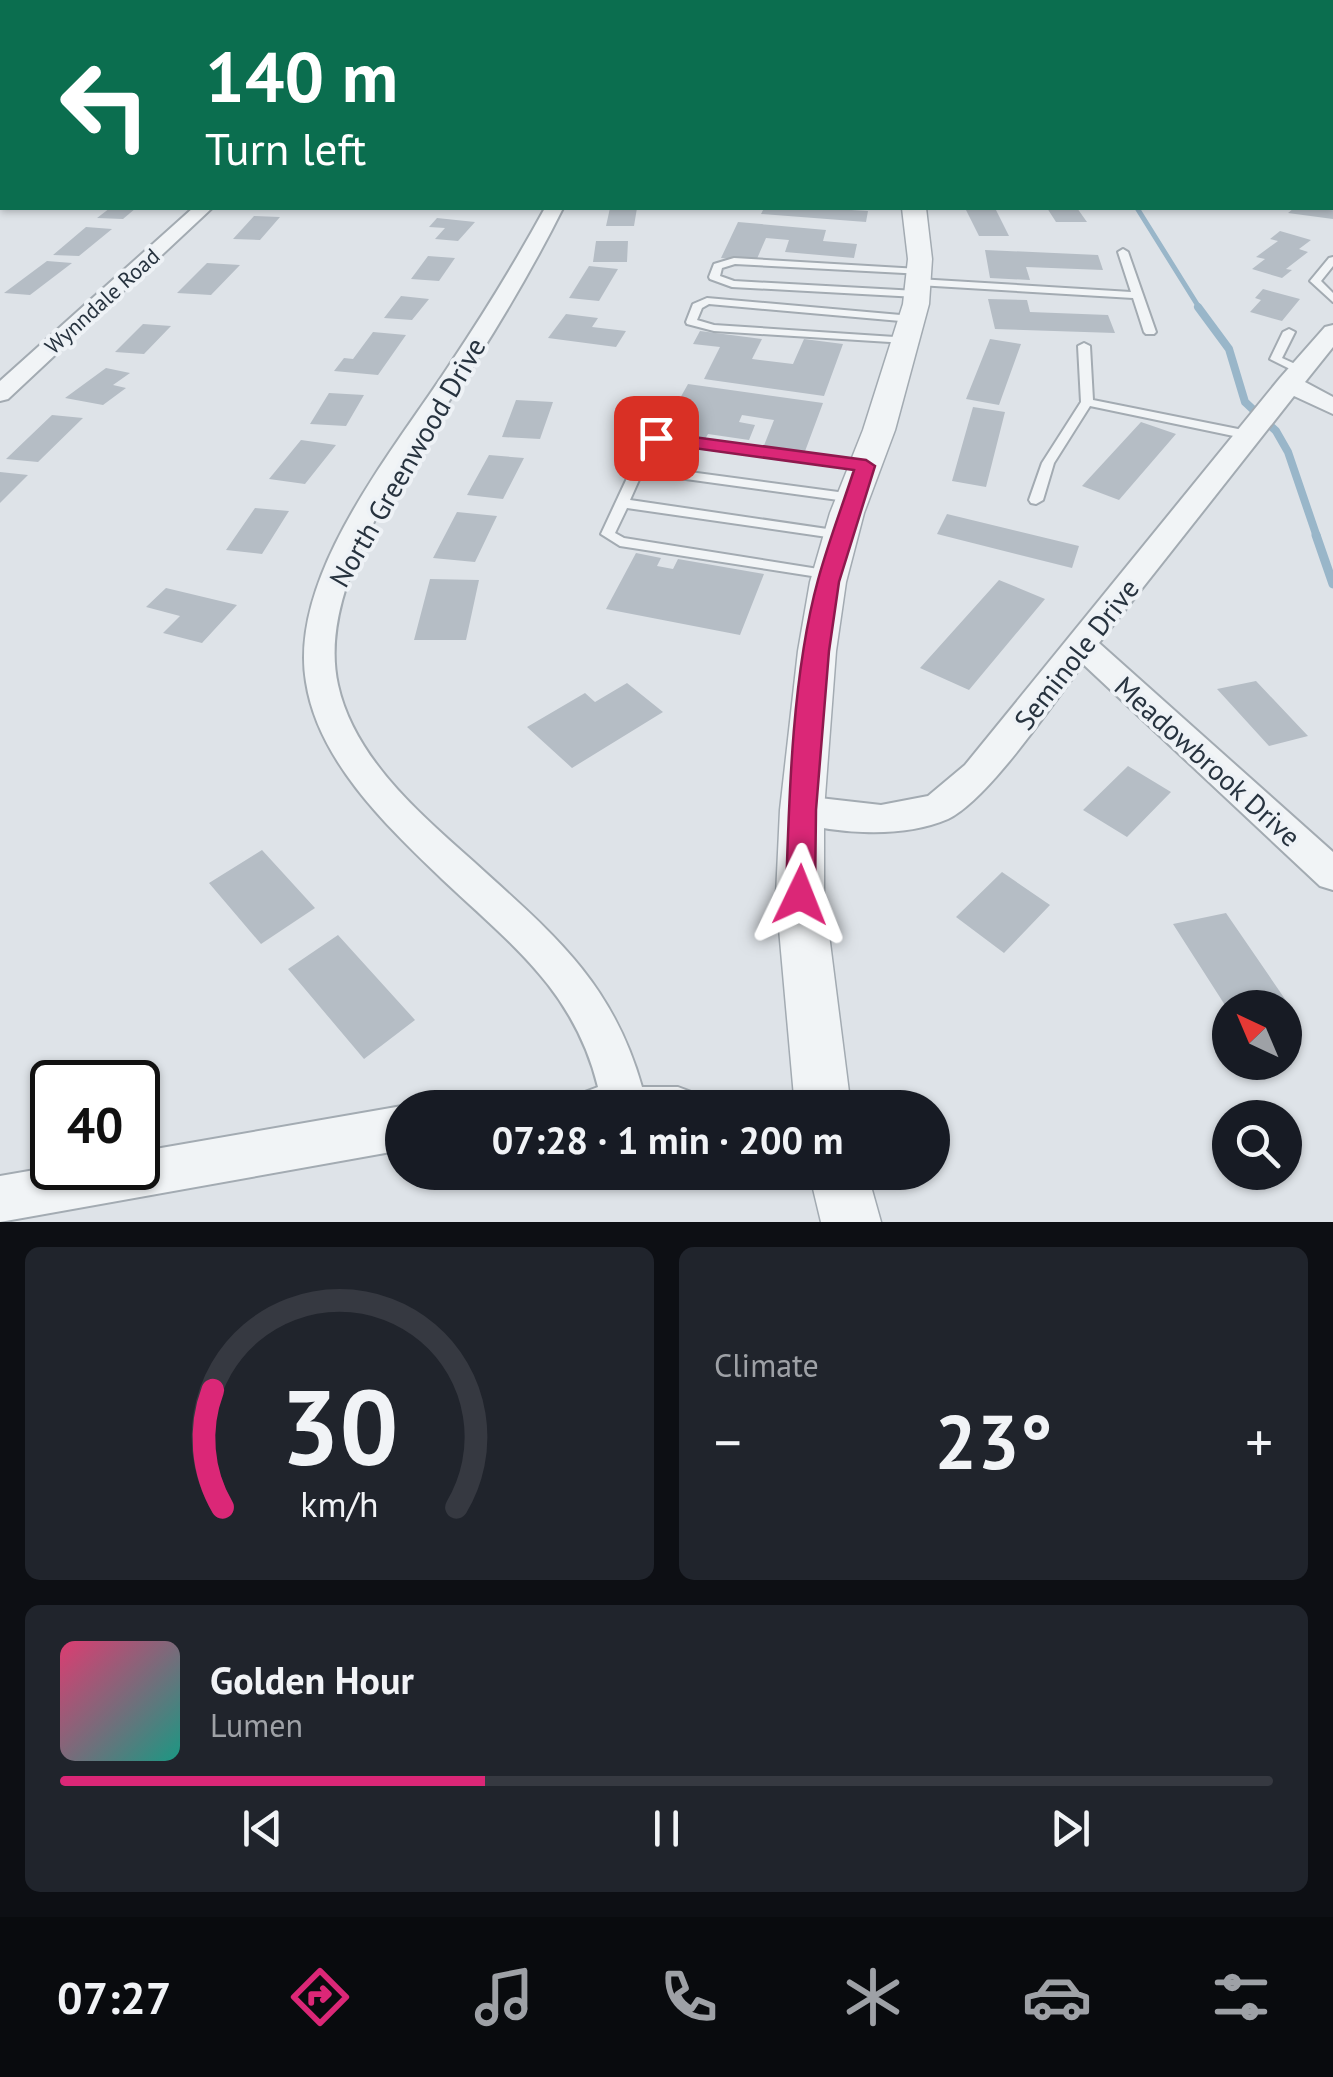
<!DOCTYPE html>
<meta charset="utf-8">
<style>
body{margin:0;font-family:"PT Sans",sans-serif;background:#20242c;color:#f1f3f6;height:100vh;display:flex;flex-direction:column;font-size:38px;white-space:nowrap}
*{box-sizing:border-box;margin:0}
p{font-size:32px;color:#9ea1a6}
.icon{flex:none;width:55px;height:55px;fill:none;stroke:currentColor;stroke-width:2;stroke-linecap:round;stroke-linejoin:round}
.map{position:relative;height:1222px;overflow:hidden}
.details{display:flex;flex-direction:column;gap:25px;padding:25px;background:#0d0f14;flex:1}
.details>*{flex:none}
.hud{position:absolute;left:0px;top:0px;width:1335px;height:210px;box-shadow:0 2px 8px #0004;background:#0b6e4f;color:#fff;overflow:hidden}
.needle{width:65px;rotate:316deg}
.buttons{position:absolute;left:1212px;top:990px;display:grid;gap:20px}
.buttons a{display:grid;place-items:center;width:90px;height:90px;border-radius:50%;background:#171b24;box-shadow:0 2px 8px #0004;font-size:50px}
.speed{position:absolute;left:30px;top:1060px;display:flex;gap:20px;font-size:50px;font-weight:700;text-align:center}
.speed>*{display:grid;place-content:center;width:130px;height:130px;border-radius:50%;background:#171b24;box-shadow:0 2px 8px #0004;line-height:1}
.speed .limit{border:5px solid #111;border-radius:15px;background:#fff;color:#111}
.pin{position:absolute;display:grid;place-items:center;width:85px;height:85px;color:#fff;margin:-42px;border-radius:20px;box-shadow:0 5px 15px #0006}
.me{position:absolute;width:110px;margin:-55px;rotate:2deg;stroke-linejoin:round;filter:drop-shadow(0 0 8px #0008)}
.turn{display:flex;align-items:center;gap:35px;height:210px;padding:0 40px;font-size:45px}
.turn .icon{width:130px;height:130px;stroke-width:2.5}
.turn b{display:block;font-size:70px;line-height:85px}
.big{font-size:75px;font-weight:700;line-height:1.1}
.details .tile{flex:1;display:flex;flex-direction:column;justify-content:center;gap:15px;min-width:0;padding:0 35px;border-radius:15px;background:#20242c}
.details .dial{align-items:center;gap:0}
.dial svg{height:260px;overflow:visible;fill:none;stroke:#363941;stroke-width:7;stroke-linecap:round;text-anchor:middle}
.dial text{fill:#f1f3f6;stroke:none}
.song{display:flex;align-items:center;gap:30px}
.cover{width:120px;height:120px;border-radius:15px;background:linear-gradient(135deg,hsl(340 70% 55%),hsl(170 70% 35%))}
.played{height:10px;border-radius:5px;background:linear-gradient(90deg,#db2777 35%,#363941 35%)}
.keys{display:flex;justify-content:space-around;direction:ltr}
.heat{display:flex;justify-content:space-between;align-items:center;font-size:55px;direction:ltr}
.details .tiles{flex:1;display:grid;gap:25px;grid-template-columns:1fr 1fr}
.tile:last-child{grid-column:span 2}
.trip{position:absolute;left:385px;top:1090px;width:565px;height:100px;border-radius:50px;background:#171b24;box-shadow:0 2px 8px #0004;font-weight:700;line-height:100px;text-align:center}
.dock{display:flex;height:160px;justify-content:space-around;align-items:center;background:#090b0e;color:#9ea1a6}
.dock .icon{width:70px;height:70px}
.dock .selected{color:#db2777}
.dock b{font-size:45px;color:#f1f3f6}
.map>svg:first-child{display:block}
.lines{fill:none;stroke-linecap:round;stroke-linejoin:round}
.stream-far2{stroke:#99b6c9;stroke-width:5}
.stream-far1{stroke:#99b6c9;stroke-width:8}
.stream{stroke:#99b6c9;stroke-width:9}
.building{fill:#b5bdc5}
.service-casing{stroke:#a3abb2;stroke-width:4}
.minor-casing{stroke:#a3abb2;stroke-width:4}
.tertiary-casing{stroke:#a3abb2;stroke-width:3}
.service{fill:#f1f4f6;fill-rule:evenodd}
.minor{fill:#f1f4f6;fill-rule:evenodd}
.tertiary{fill:#f1f4f6;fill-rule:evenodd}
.rail{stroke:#788592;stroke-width:4;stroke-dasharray:2.5 5;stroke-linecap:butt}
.route{fill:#db2777;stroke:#8e194d;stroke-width:2.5}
.labels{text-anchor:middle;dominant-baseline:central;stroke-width:8;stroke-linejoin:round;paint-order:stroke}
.far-street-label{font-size:22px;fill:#27333f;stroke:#eef2f6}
.street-label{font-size:28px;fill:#27333f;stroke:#eef2f6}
</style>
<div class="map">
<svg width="1333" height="1222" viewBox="0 0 1333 1222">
<rect width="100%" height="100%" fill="#dee3e8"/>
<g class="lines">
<!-- stream-far2 -->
<path class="stream-far2" d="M 1137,208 L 1200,309"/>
<!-- stream-far1 -->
<path class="stream-far1" d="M 1198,307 L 1229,349 L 1245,402 L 1276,431 L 1288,452 L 1317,537"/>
<!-- stream -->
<path class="stream" d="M 1316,535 L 1333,584"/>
</g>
<!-- building -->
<path class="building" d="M 110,208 L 136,208 L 123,219 L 97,218 Z
M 610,208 L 637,208 L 634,226 L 606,226 Z
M 764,208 L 818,208 L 868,211 L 866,222 L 761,214 Z
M 965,208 L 995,208 L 1009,236 L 979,236 Z
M 1047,208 L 1077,208 L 1087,222 L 1056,222 Z
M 1294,208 L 1333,208 L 1333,219 L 1288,213 Z
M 254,216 L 280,217 L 260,240 L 233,239 Z
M 437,218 L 475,222 L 458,241 L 435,239 L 445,228 L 429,227 Z
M 738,222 L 826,230 L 823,241 L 857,244 L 854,258 L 785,252 L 789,240 L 766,238 L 756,261 L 721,258 Z
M 86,227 L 112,229 L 79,256 L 53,255 Z
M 1280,231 L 1311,240 L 1299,249 L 1308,252 L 1286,269 L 1292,270 L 1282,278 L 1252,269 L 1265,259 L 1256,257 L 1278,241 L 1270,239 Z
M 596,241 L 628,241 L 627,262 L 593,262 Z
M 985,250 L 1098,255 L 1103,270 L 1026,267 L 1030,280 L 990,278 Z
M 428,256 L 455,258 L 439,281 L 411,279 Z
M 47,261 L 72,263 L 30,295 L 4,293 Z
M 207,263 L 240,265 L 211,295 L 177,293 Z
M 589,266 L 618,269 L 599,301 L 569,298 Z
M 1263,289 L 1300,299 L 1282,321 L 1250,312 L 1261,300 L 1255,298 Z
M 401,296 L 429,299 L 412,320 L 384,318 Z
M 988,299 L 1027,300 L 1030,312 L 1108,315 L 1115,333 L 995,329 Z
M 566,314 L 598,318 L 592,327 L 626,331 L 616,347 L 548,338 Z
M 143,324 L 171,326 L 144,354 L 115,352 Z
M 700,331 L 762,339 L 752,359 L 793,364 L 804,339 L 843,344 L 824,396 L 704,379 L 720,347 L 693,344 Z
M 373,332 L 406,335 L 378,375 L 334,371 L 344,358 L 353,359 Z
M 990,339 L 1021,344 L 999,405 L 966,399 Z
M 106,368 L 130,373 L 113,385 L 126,388 L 103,405 L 65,398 Z
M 688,384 L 823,403 L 804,454 L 763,448 L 774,420 L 742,415 L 739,422 L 755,425 L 749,440 L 708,434 L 704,441 L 660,434 Z
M 329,393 L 364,395 L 346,426 L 310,424 Z
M 516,400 L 553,402 L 540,439 L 502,437 Z
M 973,407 L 1005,412 L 986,487 L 952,481 Z
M 52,415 L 83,418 L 38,462 L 6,459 Z
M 1141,422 L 1176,434 L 1119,500 L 1082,486 Z
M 301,440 L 336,445 L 305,484 L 269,479 Z
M 489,455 L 524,458 L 503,499 L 467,495 Z
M 0,472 L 28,475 L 0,503 Z
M 255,508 L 289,511 L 262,554 L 226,550 Z
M 457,512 L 497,516 L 475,562 L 433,558 Z
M 947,514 L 1079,546 L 1072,568 L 937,534 Z
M 636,553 L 661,558 L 657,566 L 673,569 L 678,559 L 764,574 L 740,635 L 606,609 Z
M 430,579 L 479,580 L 466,640 L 414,640 Z
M 999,580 L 1045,599 L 969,690 L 920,668 Z
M 166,588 L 237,605 L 202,643 L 163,633 L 180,616 L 146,607 Z
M 1256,681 L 1308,736 L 1269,746 L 1217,689 Z
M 627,683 L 663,712 L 572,768 L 527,727 L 585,693 L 595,702 Z
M 1128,766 L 1171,792 L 1127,837 L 1083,810 Z
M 262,850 L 315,908 L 261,944 L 209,883 Z
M 1002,872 L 1050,905 L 1004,953 L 956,917 Z
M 1226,913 L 1298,1018 L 1285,1021 L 1285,1008 L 1230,1008 L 1230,1013 L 1173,924 Z
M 338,935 L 415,1020 L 364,1059 L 288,969 Z"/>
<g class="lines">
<!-- service casing -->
<g class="service-casing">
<path id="service" d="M 1333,180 L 1333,186 L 1332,187 L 1332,180 Z
M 1123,249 L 1128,252 L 1156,332 L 1154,334 L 1146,334 L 1144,332 L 1133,298 L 918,285 L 913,282 L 918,279 L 1131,292 L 1118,252 Z
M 1333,257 L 1333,266 L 1321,281 L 1333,293 L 1333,302 L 1310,281 L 1329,258 Z
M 734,258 L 919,269 L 923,270 L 923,274 L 735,264 L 722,268 L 720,276 L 734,281 L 917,291 L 922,294 L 917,297 L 732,287 L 710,279 L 709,277 L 714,264 Z
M 707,298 L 912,316 L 917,319 L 912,322 L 709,304 L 702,308 L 697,320 L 714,325 L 910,338 L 910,342 L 906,343 L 714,331 L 687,324 L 686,322 L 693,304 Z
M 1289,329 L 1295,332 L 1282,358 L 1304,368 L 1304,372 L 1296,372 L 1270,359 L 1283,332 Z
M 1084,343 L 1090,346 L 1093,400 L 1248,431 L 1254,435 L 1248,439 L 1090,406 L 1054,463 L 1043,500 L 1036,504 L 1031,503 L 1029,500 L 1042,463 L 1081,402 L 1078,346 Z
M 656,434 L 871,463 L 872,466 L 866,470 L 659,442 L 654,447 L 645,466 L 853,494 L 860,498 L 853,502 L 642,473 L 630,500 L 841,531 L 848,535 L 841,539 L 627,508 L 615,533 L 624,538 L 831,571 L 838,575 L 836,578 L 831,579 L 620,546 L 601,534 L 642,446 L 652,435 Z"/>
</g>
<!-- minor casing -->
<g class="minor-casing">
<path id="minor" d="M 732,0 L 833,0 L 834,2 L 731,2 Z
M 1055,0 L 1067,0 L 1067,2 L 1055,2 Z
M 1332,85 L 1333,85 L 1333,95 L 1332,95 Z
M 2,99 L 2,109 L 0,110 L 0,100 Z
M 193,208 L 212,208 L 8,399 L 0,401 L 0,381 Z
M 545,208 L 563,208 C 537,260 508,310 477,359 C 423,444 314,578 338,685 C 354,758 420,814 474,862 C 552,933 612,981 642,1087 L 678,1087 L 694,1093 L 700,1108 L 576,1108 L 582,1093 L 598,1087 C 574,990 511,944 442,879 C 387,826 318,761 306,682 C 288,575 395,449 450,364 C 484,313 516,261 545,208 Z
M 1333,325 L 1333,347 L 1305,382 L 1333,397 L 1333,414 L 1294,396 L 1099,643 L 1333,852 L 1333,890 L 1320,886 L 1083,664 C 1053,703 989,799 948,819 C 902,839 836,834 789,820 L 784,810 L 789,800 L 802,796 L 881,805 L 928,796 L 965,765 L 1280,378 L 1325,327 Z
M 402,1106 L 402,1150 L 0,1222 L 0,1176 L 52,1167 L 138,1168 L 138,1152 Z"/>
</g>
<!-- tertiary casing -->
<g class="tertiary-casing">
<path id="tertiary" d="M 838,0 L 854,0 L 854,2 L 838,2 Z
M 902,208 L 926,208 L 932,259 L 929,304 L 895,430 L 864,513 L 846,582 L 836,651 L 824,810 L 824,895 L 851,1108 L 795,1108 L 776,895 L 780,810 L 798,651 L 810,582 L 830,513 L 863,430 L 903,304 L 908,259 Z
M 809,1172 L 867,1172 L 881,1222 L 821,1222 Z"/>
</g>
<!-- service -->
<use href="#service" class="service"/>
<!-- minor -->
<use href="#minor" class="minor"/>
<!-- tertiary -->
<use href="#tertiary" class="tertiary"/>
<!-- rail -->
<path class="rail" d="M 684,2 L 702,0"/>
</g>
<!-- route -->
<path class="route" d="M 656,432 L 866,460 L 875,466 L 839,582 L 829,651 L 816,810 L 815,895 L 810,904 L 790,904 L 786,895 C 789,797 792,675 818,580 C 828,543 842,507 854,470 L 650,442 L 650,433 Z"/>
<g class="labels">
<!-- far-street labels -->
<g class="far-street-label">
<text transform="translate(102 301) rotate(-42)">Wynndale Road</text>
</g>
<!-- street labels -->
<g class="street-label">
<text transform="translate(407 462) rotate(-60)">North Greenwood Drive</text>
<text transform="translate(1076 654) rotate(-52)">Seminole Drive</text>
<text transform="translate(1208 761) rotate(42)">Meadowbrook Drive</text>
</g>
</g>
</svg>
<div class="buttons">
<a><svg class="needle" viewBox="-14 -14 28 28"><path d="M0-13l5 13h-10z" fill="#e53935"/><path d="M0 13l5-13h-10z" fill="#9ea1a6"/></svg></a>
<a><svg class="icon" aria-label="search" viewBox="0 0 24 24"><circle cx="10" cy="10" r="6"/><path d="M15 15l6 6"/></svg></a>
</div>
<div class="speed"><div class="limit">40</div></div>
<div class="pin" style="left:656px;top:438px;background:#d93025"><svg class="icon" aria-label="arrive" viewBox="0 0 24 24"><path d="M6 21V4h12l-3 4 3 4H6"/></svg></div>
<svg class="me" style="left:800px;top:895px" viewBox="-20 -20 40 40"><path d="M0-17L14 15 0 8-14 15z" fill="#db2777" stroke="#fff" stroke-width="4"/></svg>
<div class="trip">07:28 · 1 min · 200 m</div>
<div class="hud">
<div class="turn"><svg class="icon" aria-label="left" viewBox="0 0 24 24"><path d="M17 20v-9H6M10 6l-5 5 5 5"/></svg><div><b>140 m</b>Turn left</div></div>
</div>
</div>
<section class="details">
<div class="tiles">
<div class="tile dial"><svg viewBox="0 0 100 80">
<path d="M14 69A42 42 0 1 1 86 69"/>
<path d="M14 69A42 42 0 0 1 11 33" stroke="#db2777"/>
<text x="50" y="56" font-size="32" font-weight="700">30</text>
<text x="50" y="72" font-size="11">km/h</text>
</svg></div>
<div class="tile"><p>Climate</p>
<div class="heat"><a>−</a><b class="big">23°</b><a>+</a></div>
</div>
<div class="tile">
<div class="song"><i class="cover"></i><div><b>Golden Hour</b><p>Lumen</p></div></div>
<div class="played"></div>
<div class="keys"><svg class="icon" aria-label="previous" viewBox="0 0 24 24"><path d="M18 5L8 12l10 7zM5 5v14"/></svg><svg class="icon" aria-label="pause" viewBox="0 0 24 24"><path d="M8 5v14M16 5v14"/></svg><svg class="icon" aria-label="next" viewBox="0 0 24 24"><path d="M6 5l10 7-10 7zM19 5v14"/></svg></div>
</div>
</div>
</section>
<nav class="dock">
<b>07:27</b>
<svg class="icon selected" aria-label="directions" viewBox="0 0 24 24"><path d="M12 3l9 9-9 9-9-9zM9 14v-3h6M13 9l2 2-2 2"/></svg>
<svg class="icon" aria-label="music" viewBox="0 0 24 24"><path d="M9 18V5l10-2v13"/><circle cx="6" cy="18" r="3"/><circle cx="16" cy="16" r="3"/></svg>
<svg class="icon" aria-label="phone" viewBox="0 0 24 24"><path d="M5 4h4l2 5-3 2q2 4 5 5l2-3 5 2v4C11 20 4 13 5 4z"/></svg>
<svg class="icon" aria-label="climate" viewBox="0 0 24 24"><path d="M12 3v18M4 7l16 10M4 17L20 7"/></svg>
<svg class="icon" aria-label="car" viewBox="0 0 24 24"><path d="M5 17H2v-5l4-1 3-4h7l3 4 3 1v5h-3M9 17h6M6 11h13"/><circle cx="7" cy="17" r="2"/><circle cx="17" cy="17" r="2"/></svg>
<svg class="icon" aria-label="filters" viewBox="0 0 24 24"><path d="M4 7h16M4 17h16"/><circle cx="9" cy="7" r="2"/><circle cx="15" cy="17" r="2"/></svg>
</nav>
